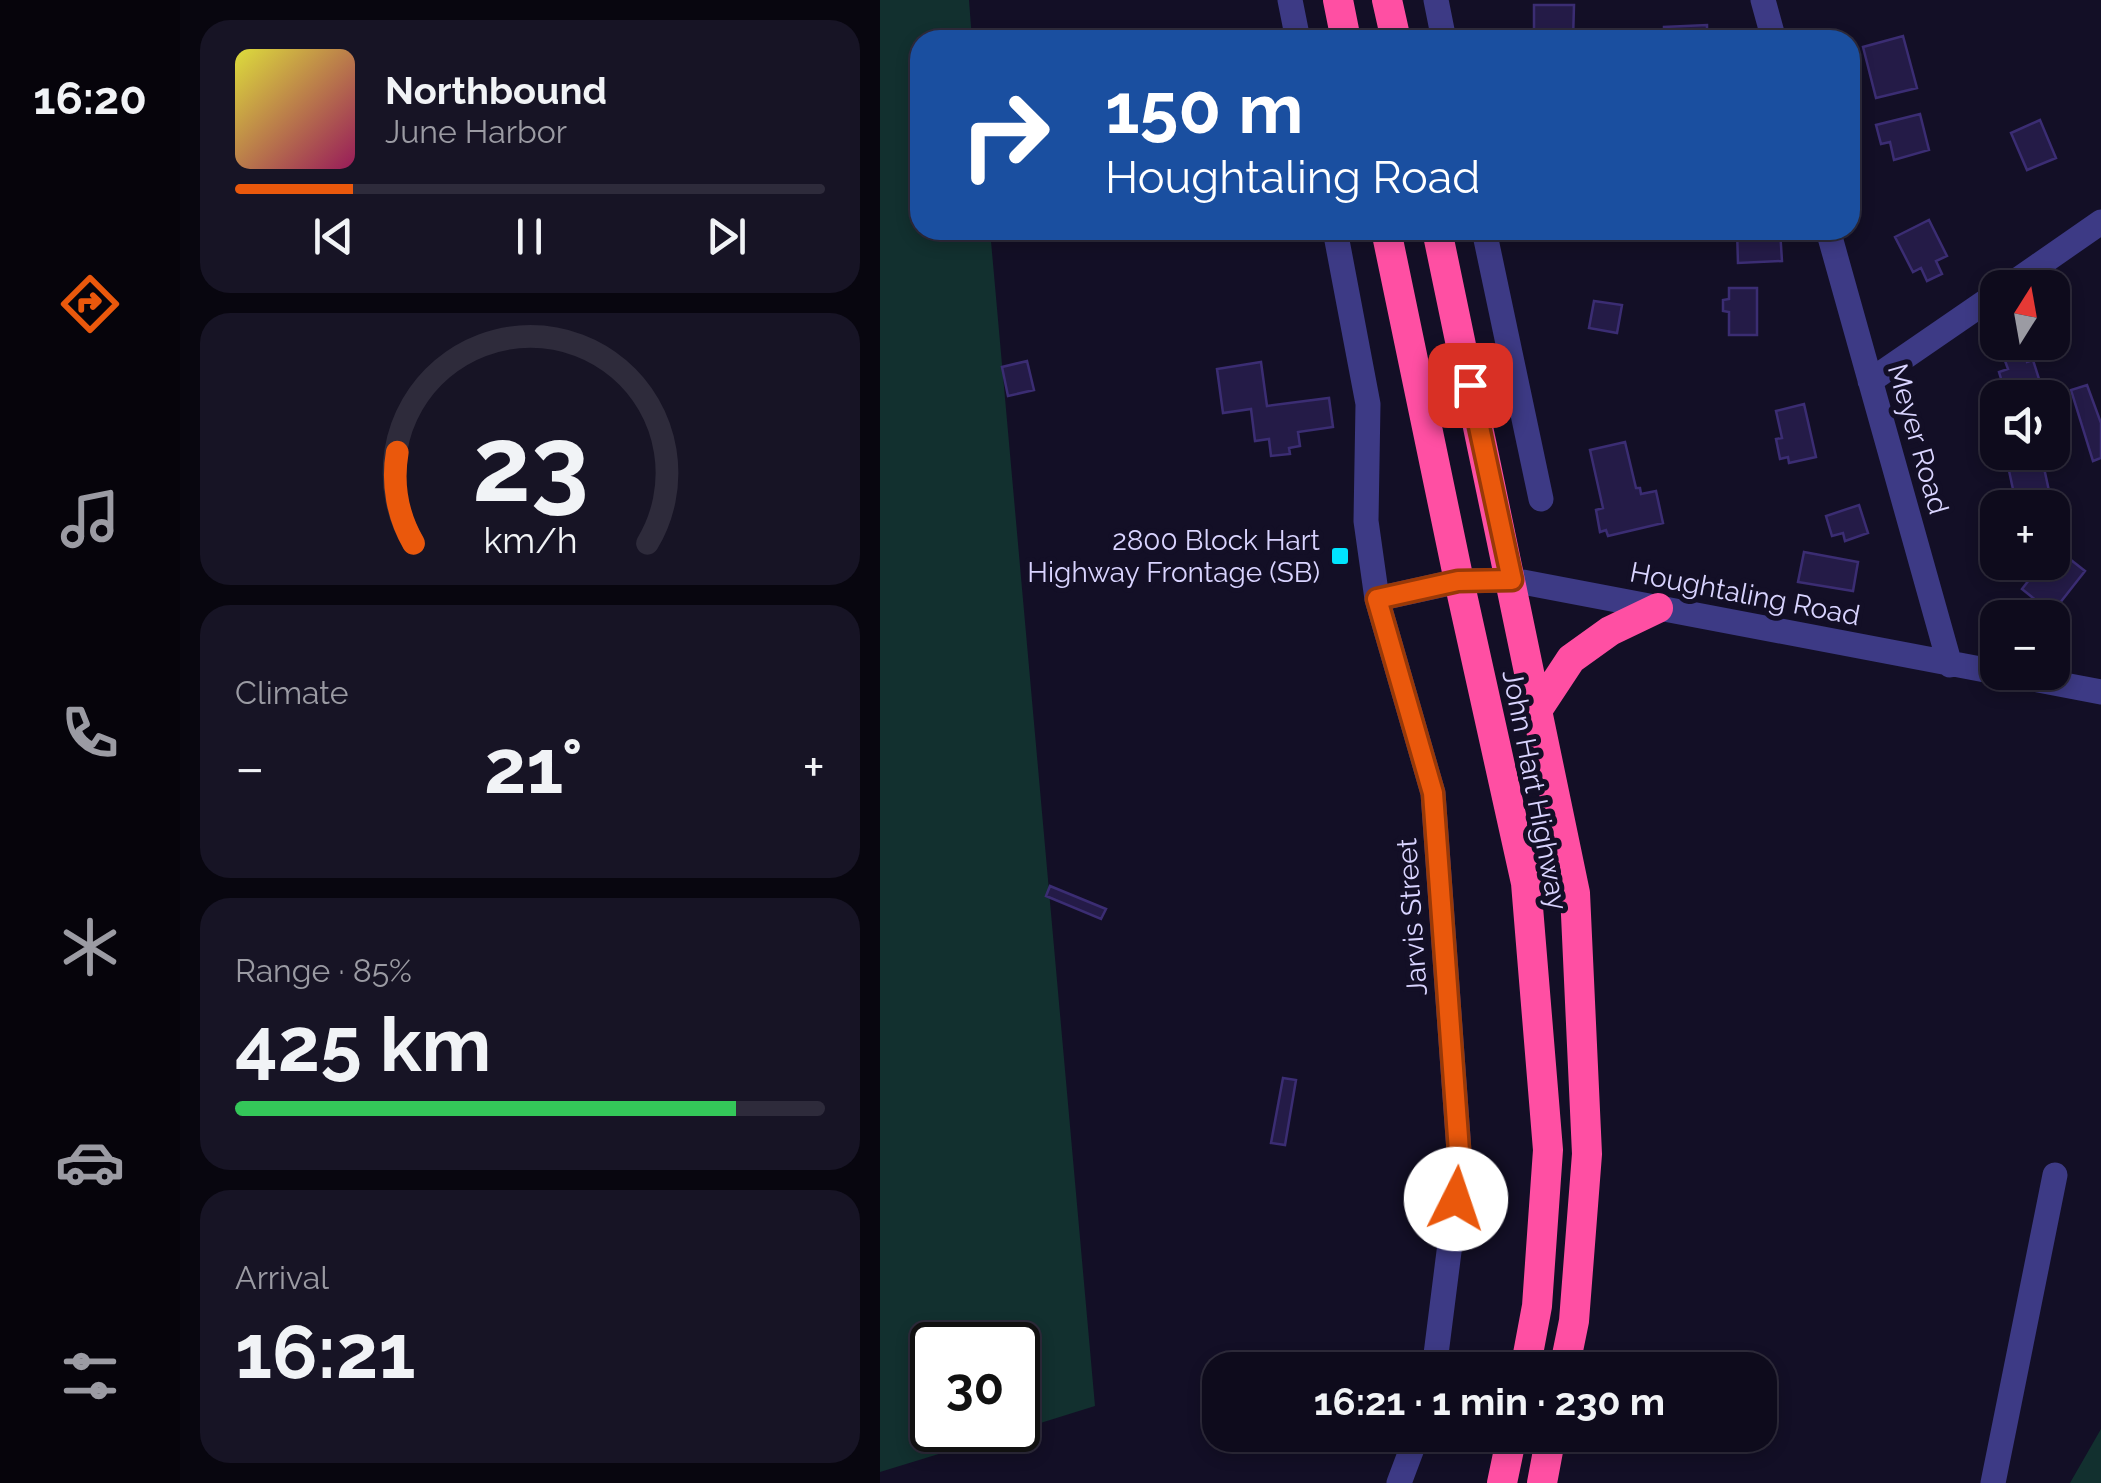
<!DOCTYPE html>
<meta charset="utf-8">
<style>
body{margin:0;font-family:Raleway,sans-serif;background:#171425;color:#f1f3f6;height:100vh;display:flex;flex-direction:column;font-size:38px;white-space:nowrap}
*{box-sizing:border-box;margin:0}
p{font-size:32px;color:#9b9ba3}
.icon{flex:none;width:55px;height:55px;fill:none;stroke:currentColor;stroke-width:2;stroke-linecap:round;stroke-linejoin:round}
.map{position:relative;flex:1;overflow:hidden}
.drawer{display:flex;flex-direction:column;gap:20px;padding:20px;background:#08060f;width:700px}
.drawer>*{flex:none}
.top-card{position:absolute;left:30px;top:30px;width:950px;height:210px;border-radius:30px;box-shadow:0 5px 15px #0003,0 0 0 2px #2e2b3b;background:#1a4fa0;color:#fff;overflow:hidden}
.needle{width:65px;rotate:11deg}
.fabs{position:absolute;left:1100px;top:270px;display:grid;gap:20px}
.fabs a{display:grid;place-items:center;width:90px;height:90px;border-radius:20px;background:#0e0b1c;box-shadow:0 5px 15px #0003,0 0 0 2px #2e2b3b;font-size:50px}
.speed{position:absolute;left:30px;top:1322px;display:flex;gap:20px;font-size:50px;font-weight:700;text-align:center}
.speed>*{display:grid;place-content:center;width:130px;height:130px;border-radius:50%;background:#0e0b1c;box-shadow:0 5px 15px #0003,0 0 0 2px #2e2b3b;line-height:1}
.speed .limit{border:5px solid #111;border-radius:15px;background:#fff;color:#111}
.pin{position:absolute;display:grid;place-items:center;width:85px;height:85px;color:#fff;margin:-42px;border-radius:20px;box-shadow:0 5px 15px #0006}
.me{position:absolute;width:110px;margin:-55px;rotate:4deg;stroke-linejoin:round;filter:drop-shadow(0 0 8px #0008)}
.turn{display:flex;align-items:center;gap:35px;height:210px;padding:0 30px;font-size:45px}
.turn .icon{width:130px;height:130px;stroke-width:2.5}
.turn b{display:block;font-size:70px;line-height:85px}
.big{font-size:75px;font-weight:700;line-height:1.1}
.drawer .tile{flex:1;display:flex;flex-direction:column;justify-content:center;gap:15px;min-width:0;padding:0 35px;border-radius:30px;background:#171425}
.drawer .dial{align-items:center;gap:0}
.dial svg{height:260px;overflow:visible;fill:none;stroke:#2e2b3b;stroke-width:7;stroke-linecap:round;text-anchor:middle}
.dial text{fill:#f1f3f6;stroke:none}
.song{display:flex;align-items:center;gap:30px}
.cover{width:120px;height:120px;border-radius:15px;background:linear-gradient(135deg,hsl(60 70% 55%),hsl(330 70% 35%))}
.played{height:10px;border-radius:5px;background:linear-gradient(90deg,#ea580c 20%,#2e2b3b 20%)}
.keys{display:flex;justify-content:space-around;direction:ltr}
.heat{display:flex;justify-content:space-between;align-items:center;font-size:55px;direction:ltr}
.charge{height:15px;border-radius:8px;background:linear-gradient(90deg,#34c759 85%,#2e2b3b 0)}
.trip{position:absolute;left:322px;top:1352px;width:575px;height:100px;border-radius:30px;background:#0e0b1c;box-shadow:0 5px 15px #0003,0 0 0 2px #2e2b3b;font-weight:700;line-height:100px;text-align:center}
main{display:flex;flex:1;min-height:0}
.tabs{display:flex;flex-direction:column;width:180px;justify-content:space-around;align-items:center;background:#06040b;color:#9b9ba3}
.tabs .icon{width:70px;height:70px}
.tabs .on{color:#ea580c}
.tabs b{font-size:45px;color:#f1f3f6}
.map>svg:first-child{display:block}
.green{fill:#12302f}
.building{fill:#241b47;stroke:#3b2d73;stroke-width:2.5}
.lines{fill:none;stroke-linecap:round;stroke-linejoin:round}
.minor{stroke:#3d3a85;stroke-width:25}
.highway{stroke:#ff4fa3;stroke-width:30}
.route-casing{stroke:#983908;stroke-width:25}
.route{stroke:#ea580c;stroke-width:18}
.poi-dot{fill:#00e5ff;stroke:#130f26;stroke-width:4}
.labels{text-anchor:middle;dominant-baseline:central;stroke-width:10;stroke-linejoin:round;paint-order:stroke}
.street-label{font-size:28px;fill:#d9d4ff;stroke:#130f26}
.poi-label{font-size:28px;fill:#d9d4ff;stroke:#130f26;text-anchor:end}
</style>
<main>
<nav class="tabs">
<b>16:20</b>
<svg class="icon on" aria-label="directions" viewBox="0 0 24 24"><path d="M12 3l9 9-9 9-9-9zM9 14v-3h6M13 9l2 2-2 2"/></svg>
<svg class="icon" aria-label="music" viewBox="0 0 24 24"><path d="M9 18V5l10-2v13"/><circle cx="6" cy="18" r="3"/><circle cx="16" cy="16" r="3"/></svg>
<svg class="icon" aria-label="phone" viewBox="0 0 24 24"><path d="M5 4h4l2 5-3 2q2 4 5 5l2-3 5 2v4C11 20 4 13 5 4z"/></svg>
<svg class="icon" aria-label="climate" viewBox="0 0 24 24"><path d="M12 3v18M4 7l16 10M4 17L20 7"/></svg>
<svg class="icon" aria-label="car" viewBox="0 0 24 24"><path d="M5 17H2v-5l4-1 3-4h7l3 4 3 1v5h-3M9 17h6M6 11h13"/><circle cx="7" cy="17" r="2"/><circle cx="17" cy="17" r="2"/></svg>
<svg class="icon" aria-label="filters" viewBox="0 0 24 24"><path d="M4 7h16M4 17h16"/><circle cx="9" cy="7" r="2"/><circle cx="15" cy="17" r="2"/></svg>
</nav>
<section class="drawer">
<div class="tile">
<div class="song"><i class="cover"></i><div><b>Northbound</b><p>June Harbor</p></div></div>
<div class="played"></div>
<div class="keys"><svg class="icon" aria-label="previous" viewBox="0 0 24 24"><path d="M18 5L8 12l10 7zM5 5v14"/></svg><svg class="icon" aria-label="pause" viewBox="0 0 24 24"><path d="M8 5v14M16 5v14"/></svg><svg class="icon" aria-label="next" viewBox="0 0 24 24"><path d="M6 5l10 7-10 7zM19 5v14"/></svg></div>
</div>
<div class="tile dial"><svg viewBox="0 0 100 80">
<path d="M14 69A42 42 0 1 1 86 69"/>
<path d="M14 69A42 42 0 0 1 9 41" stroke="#ea580c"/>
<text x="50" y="56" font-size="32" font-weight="700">23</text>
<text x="50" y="72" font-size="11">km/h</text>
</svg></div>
<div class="tile"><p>Climate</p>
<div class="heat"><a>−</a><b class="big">21°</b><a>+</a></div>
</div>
<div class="tile"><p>Range · 85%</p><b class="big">425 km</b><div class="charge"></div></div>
<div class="tile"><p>Arrival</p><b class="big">16:21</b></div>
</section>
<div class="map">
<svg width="1221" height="1483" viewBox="0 0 1221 1483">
<rect width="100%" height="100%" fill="#130f26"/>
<!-- green -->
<path class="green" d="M 0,0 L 89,0 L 92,40 L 40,40 L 40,230 L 110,230 L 215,1406 L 138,1430 L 138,1345 L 52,1345 L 52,1430 L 137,1430 L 0,1472 Z
M 1221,1429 L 1221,1483 L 1190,1483 Z"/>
<!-- building -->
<path class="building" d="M 654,5 L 694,5 L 693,40 L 654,40 Z
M 827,25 L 827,40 L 784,40 L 784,27 Z
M 1023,36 L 1037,88 L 996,98 L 983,47 Z
M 1040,114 L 1049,150 L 1014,160 L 1010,142 L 1001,144 L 996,125 Z
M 1160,120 L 1176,158 L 1147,170 L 1131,133 Z
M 1049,220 L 1067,256 L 1056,261 L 1062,274 L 1047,281 L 1041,268 L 1033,272 L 1015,237 Z
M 857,230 L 900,230 L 902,261 L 858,263 Z
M 849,288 L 877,288 L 877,335 L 849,335 L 849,312 L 843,311 L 843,300 L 849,299 Z
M 714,301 L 742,305 L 737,333 L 709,328 Z
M 1144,352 L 1147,362 L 1153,360 L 1165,398 L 1127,398 L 1119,372 L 1128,369 L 1124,358 Z
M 147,361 L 154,390 L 128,396 L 122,367 Z
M 381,362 L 387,406 L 449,398 L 453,427 L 418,432 L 420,446 L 409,448 L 410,454 L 391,456 L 389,439 L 375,441 L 371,409 L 343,413 L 337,369 Z
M 1207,385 L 1221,423 L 1221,458 L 1213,461 L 1191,390 Z
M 924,404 L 936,457 L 909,463 L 908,457 L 900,459 L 896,439 L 902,438 L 896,411 Z
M 745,442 L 756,488 L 760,488 L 761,494 L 776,491 L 783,523 L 728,536 L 726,530 L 720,532 L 716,510 L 723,508 L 710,450 Z
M 1161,454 L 1174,514 L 1172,515 L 1172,508 L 1137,508 L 1128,466 L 1143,463 L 1142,458 Z
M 979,505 L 988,533 L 965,541 L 963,533 L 952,536 L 946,516 Z
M 924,552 L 978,562 L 973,591 L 918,582 Z
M 1191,560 L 1205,571 L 1172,613 L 1142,589 L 1163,562 L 1172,562 L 1183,571 Z
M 170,886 L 226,909 L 221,919 L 166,896 Z
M 403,1078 L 416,1080 L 405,1145 L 391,1143 Z"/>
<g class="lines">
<!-- minor -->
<path class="minor" d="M 410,0 L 418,40
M 556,0 L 564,40
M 883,0 L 894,40
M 455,230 L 488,404 L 486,521 L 497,599 L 553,793 L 580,1165 L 554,1370
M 604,230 L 661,499
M 948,230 L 1070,665
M 1126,288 L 1221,222
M 990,381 L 1118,293
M 497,599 L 579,581 L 632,580 L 1221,692
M 519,1483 L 537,1435
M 1113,1483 L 1175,1175"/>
<!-- highway -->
<path class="highway" d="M 458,0 L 466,40
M 507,0 L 516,40
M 506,230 L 579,581 L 646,883 L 668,1150 L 657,1306 L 645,1370
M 557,230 L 695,893 L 707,1154 L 694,1321 L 684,1370
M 658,709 L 691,659 L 730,631 L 778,608
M 622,1483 L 632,1435
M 662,1483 L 671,1435"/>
</g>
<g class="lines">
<!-- route casing -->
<g class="route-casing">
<path id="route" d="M 576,1199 L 580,1165 L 553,793 L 497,599 L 578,581 L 632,580 L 590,385"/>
</g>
<!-- route -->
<use href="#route" class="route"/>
</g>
<!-- markers -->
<rect class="poi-dot" x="450" y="546" width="20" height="20" rx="5"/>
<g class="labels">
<!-- street labels -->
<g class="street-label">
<text transform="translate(1038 439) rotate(74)">Meyer Road</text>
<text transform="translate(865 594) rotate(11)">Houghtaling Road</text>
<text transform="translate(655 790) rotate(79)">John Hart Highway</text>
<text transform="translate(532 917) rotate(-94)">Jarvis Street</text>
</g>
<!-- poi labels -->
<g class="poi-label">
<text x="440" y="540">2800 Block Hart<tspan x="440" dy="32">Highway Frontage (SB)</tspan></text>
</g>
</g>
</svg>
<div class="fabs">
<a><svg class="needle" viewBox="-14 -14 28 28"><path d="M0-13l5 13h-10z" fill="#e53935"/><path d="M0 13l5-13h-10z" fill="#9b9ba3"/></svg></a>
<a><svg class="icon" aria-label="sound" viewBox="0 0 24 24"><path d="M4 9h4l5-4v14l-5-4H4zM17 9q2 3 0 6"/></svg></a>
<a>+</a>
<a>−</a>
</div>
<div class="speed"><div class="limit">30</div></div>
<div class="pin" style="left:590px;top:385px;background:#d93025"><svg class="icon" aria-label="arrive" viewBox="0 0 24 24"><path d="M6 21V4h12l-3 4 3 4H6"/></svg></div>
<svg class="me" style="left:576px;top:1199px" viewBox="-20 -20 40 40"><circle r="19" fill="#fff"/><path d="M0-13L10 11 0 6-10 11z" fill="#ea580c"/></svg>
<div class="trip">16:21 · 1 min · 230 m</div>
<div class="top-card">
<div class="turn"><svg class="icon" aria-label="right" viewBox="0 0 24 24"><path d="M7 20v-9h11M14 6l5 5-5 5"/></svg><div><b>150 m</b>Houghtaling Road</div></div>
</div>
</div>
</main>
